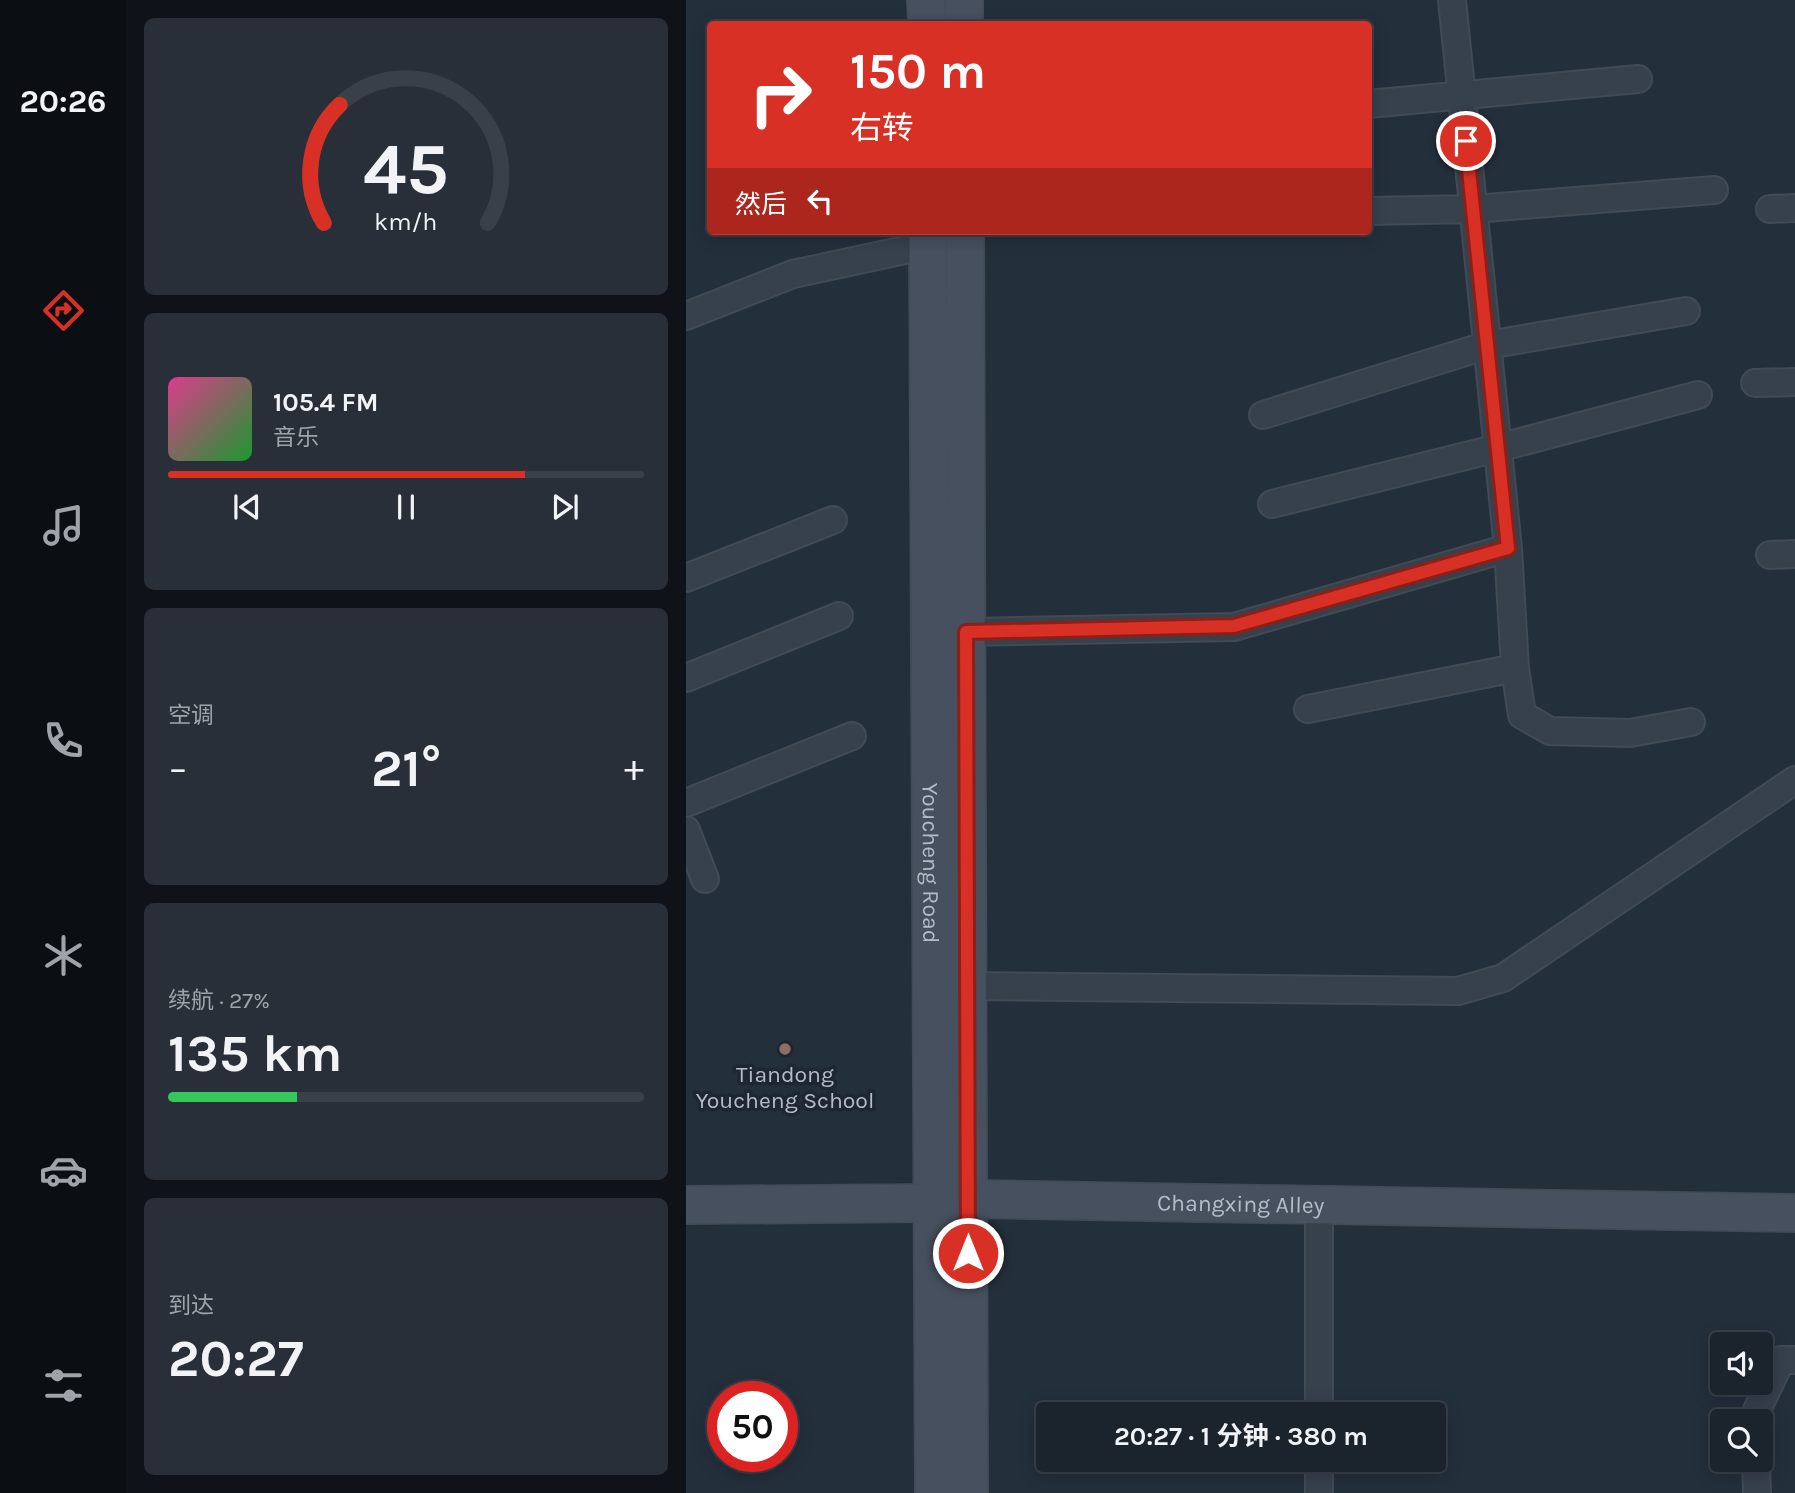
<!DOCTYPE html>
<html lang="zh">
<meta charset="utf-8">
<style>
body{margin:0;font-family:Karla,"Noto Sans SC",sans-serif;background:#282f39;color:#f1f3f6;height:100vh;display:flex;flex-direction:column;font-size:26px;white-space:nowrap}
*{box-sizing:border-box;margin:0}
p{font-size:23px;color:#a0a4aa}
.icon{flex:none;width:38px;height:38px;fill:none;stroke:currentColor;stroke-width:2;stroke-linecap:round;stroke-linejoin:round}
.map{position:relative;flex:1;overflow:hidden}
.drawer{display:flex;flex-direction:column;gap:18px;padding:18px;background:#0f1319;width:560px}
.drawer>*{flex:none}
.hud{position:absolute;left:21px;top:21px;width:665px;height:214px;border-radius:7px;box-shadow:0 4px 18px #0003,0 0 0 2px #394049;background:#d93025;color:#fff;overflow:hidden}
.buttons{position:absolute;left:1024px;top:1332px;display:grid;gap:14px}
.buttons a{display:grid;place-items:center;width:63px;height:63px;border-radius:7px;background:#1b232d;box-shadow:0 4px 18px #0003,0 0 0 2px #394049;font-size:35px}
.speed{position:absolute;left:21px;top:1381px;display:flex;gap:14px;font-size:35px;font-weight:700;text-align:center}
.speed>*{display:grid;place-content:center;width:91px;height:91px;border-radius:50%;background:#1b232d;box-shadow:0 4px 18px #0003,0 0 0 2px #394049;line-height:1}
.speed .limit{border:10px solid #d22;background:#fff;color:#111}
.pin{position:absolute;display:grid;place-items:center;width:60px;height:60px;color:#fff;margin:-30px;border:4px solid #fff;border-radius:50%;box-shadow:0 2px 7px #0007}
.me{position:absolute;width:77px;margin:-38px;rotate:0deg;stroke-linejoin:round;filter:drop-shadow(0 0 5px #0008)}
.turn{display:flex;align-items:center;gap:24px;height:147px;padding:0 28px;font-size:32px}
.turn .icon{width:91px;height:91px;stroke-width:2.5}
.turn b{display:block;font-size:49px;line-height:60px}
.then{display:flex;align-items:center;height:66px;padding:0 28px;background:#0003;gap:14px;font-size:26px}
.big{font-size:52px;font-weight:700;line-height:1.1}
.drawer .card{flex:1;display:flex;flex-direction:column;justify-content:center;gap:10px;min-width:0;padding:0 24px;border-radius:10px;background:#282f39}
.drawer .dial{align-items:center;gap:0}
.dial svg{height:182px;overflow:visible;fill:none;stroke:#394049;stroke-width:7;stroke-linecap:round;text-anchor:middle}
.dial text{fill:#f1f3f6;stroke:none}
.song{display:flex;align-items:center;gap:21px}
.cover{width:84px;height:84px;border-radius:10px;background:linear-gradient(135deg,hsl(330 70% 55%),hsl(130 70% 35%))}
.played{height:7px;border-radius:4px;background:linear-gradient(90deg,#d93025 75%,#394049 75%)}
.keys{display:flex;justify-content:space-around;direction:ltr}
.heat{display:flex;justify-content:space-between;align-items:center;font-size:38px;direction:ltr}
.charge{height:10px;border-radius:5px;background:linear-gradient(90deg,#34c759 27%,#394049 0)}
.trip{position:absolute;left:350px;top:1402px;width:410px;height:70px;border-radius:7px;background:#1b232d;box-shadow:0 4px 18px #0003,0 0 0 2px #394049;font-weight:700;line-height:70px;text-align:center}
main{display:flex;flex:1;min-height:0}
.menu{display:flex;flex-direction:column;width:126px;justify-content:space-around;align-items:center;background:#0b0e12;color:#a0a4aa}
.menu .icon{width:49px;height:49px}
.menu .on{color:#d93025}
.menu b{font-size:32px;color:#f1f3f6}
.map>svg:first-child{display:block}
.lines{fill:none;stroke-linecap:round;stroke-linejoin:round}
.street-casing{stroke:#414a55;stroke-width:30}
.secondary-casing{stroke:#414a55;stroke-width:40}
.street{stroke:#37414c;stroke-width:26}
.secondary{stroke:#46505f;stroke-width:37}
.route-casing{stroke:#8d1f18;stroke-width:18}
.route{stroke:#d93025;stroke-width:12}
.education-dot{fill:#8d6e63;stroke:#1d2631;stroke-width:2.5}
.labels{text-anchor:middle;dominant-baseline:central;stroke-width:7;stroke-linejoin:round;paint-order:stroke}
.street-label{font-size:23px;fill:#b3bcc7;stroke:#1d2631}
.poi-label{font-size:23px;fill:#b3bcc7;stroke:#1d2631}
</style>
<main>
<nav class="menu">
<b>20:26</b>
<svg class="icon on" aria-label="directions" viewBox="0 0 24 24"><path d="M12 3l9 9-9 9-9-9zM9 14v-3h6M13 9l2 2-2 2"/></svg>
<svg class="icon" aria-label="music" viewBox="0 0 24 24"><path d="M9 18V5l10-2v13"/><circle cx="6" cy="18" r="3"/><circle cx="16" cy="16" r="3"/></svg>
<svg class="icon" aria-label="phone" viewBox="0 0 24 24"><path d="M5 4h4l2 5-3 2q2 4 5 5l2-3 5 2v4C11 20 4 13 5 4z"/></svg>
<svg class="icon" aria-label="climate" viewBox="0 0 24 24"><path d="M12 3v18M4 7l16 10M4 17L20 7"/></svg>
<svg class="icon" aria-label="car" viewBox="0 0 24 24"><path d="M5 17H2v-5l4-1 3-4h7l3 4 3 1v5h-3M9 17h6M6 11h13"/><circle cx="7" cy="17" r="2"/><circle cx="17" cy="17" r="2"/></svg>
<svg class="icon" aria-label="filters" viewBox="0 0 24 24"><path d="M4 7h16M4 17h16"/><circle cx="9" cy="7" r="2"/><circle cx="15" cy="17" r="2"/></svg>
</nav>
<section class="drawer">
<div class="card dial"><svg viewBox="0 0 100 80">
<path d="M14 69A42 42 0 1 1 86 69"/>
<path d="M14 69A42 42 0 0 1 21 17" stroke="#d93025"/>
<text x="50" y="56" font-size="32" font-weight="700">45</text>
<text x="50" y="72" font-size="11">km/h</text>
</svg></div>
<div class="card">
<div class="song"><i class="cover"></i><div><b>105.4 FM</b><p>音乐</p></div></div>
<div class="played"></div>
<div class="keys"><svg class="icon" aria-label="previous" viewBox="0 0 24 24"><path d="M18 5L8 12l10 7zM5 5v14"/></svg><svg class="icon" aria-label="pause" viewBox="0 0 24 24"><path d="M8 5v14M16 5v14"/></svg><svg class="icon" aria-label="next" viewBox="0 0 24 24"><path d="M6 5l10 7-10 7zM19 5v14"/></svg></div>
</div>
<div class="card"><p>空调</p>
<div class="heat"><a>−</a><b class="big">21°</b><a>+</a></div>
</div>
<div class="card"><p>续航 · 27%</p><b class="big">135 km</b><div class="charge"></div></div>
<div class="card"><p>到达</p><b class="big">20:27</b></div>
</section>
<div class="map">
<svg width="1109" height="1493" viewBox="0 0 1109 1493">
<rect width="100%" height="100%" fill="#242f3c"/>
<g class="lines">
<!-- street casing -->
<g class="street-casing">
<path id="street" d="M 682,104 L 952,79
M 1084,209 L 1109,208
M 682,211 L 787,209 L 1028,190
M 0,316 L 107,274 L 242,245
M 1069,383 L 1109,382
M 577,415 L 802,345 L 1000,311
M 586,504 L 812,448 L 1012,395
M 822,548 L 829,668 L 836,715 L 864,731 L 944,733 L 1005,722
M 1084,555 L 1109,554
M 0,578 L 147,520
M 280,632 L 548,627 L 822,548 L 766,0
M 0,678 L 153,616
M 622,709 L 829,668
M 0,803 L 166,736
M 0,830 L 19,879
M 282,986 L 772,991 L 817,978 L 1109,780
M 633,1205 L 633,1414
M 1070,1421 L 1070,1412 L 1095,1360 L 1109,1360
M 633,1460 L 633,1493
M 1070,1460 L 1071,1493"/>
</g>
<!-- secondary casing -->
<g class="secondary-casing">
<g id="secondary">
<path d="M 240,0 L 241,24"/>
<path d="M 278,0 L 278,24"/>
<path id="s1" d="M 242,231 L 248,1493"/>
<path d="M 279,231 L 283,1493"/>
<path id="s2" d="M 0,1205 L 247,1203 L 282,1199 L 1109,1213"/>
</g>
</g>
<!-- street -->
<use href="#street" class="street"/>
<!-- secondary -->
<use href="#secondary" class="secondary"/>
</g>
<g class="lines">
<!-- route casing -->
<g class="route-casing">
<path id="route" d="M 282,1253 L 280,632 L 548,626 L 822,548 L 780,141"/>
</g>
<!-- route -->
<use href="#route" class="route"/>
</g>
<!-- markers -->
<circle class="education-dot" cx="99" cy="1049" r="7"/>
<g class="labels">
<!-- street labels -->
<g class="street-label">
<text stroke="none"><textPath href="#s1" startOffset="632">Youcheng Road</textPath></text>
<text stroke="none"><textPath href="#s2" startOffset="555">Changxing Alley</textPath></text>
</g>
<!-- poi labels -->
<g class="poi-label">
<text x="99" y="1074">Tiandong<tspan x="99" dy="26">Youcheng School</tspan></text>
</g>
</g>
</svg>
<div class="buttons">
<a><svg class="icon" aria-label="sound" viewBox="0 0 24 24"><path d="M4 9h4l5-4v14l-5-4H4zM17 9q2 3 0 6"/></svg></a>
<a><svg class="icon" aria-label="search" viewBox="0 0 24 24"><circle cx="10" cy="10" r="6"/><path d="M15 15l6 6"/></svg></a>
</div>
<div class="speed"><div class="limit">50</div></div>
<div class="pin" style="left:780px;top:141px;background:#d93025"><svg class="icon" aria-label="arrive" viewBox="0 0 24 24"><path d="M6 21V4h12l-3 4 3 4H6"/></svg></div>
<svg class="me" style="left:282px;top:1253px" viewBox="-20 -20 40 40"><circle r="17" fill="#d93025" stroke="#fff" stroke-width="3"/><path d="M0-11L8 9 0 5-8 9z" fill="#fff"/></svg>
<div class="trip">20:27 · 1 分钟 · 380 m</div>
<div class="hud">
<div class="turn"><svg class="icon" aria-label="right" viewBox="0 0 24 24"><path d="M7 20v-9h11M14 6l5 5-5 5"/></svg><div><b>150 m</b>右转</div></div>
<div class="then">然后<svg class="icon" aria-label="left" viewBox="0 0 24 24"><path d="M17 20v-9H6M10 6l-5 5 5 5"/></svg></div>
</div>
</div>
</main>
